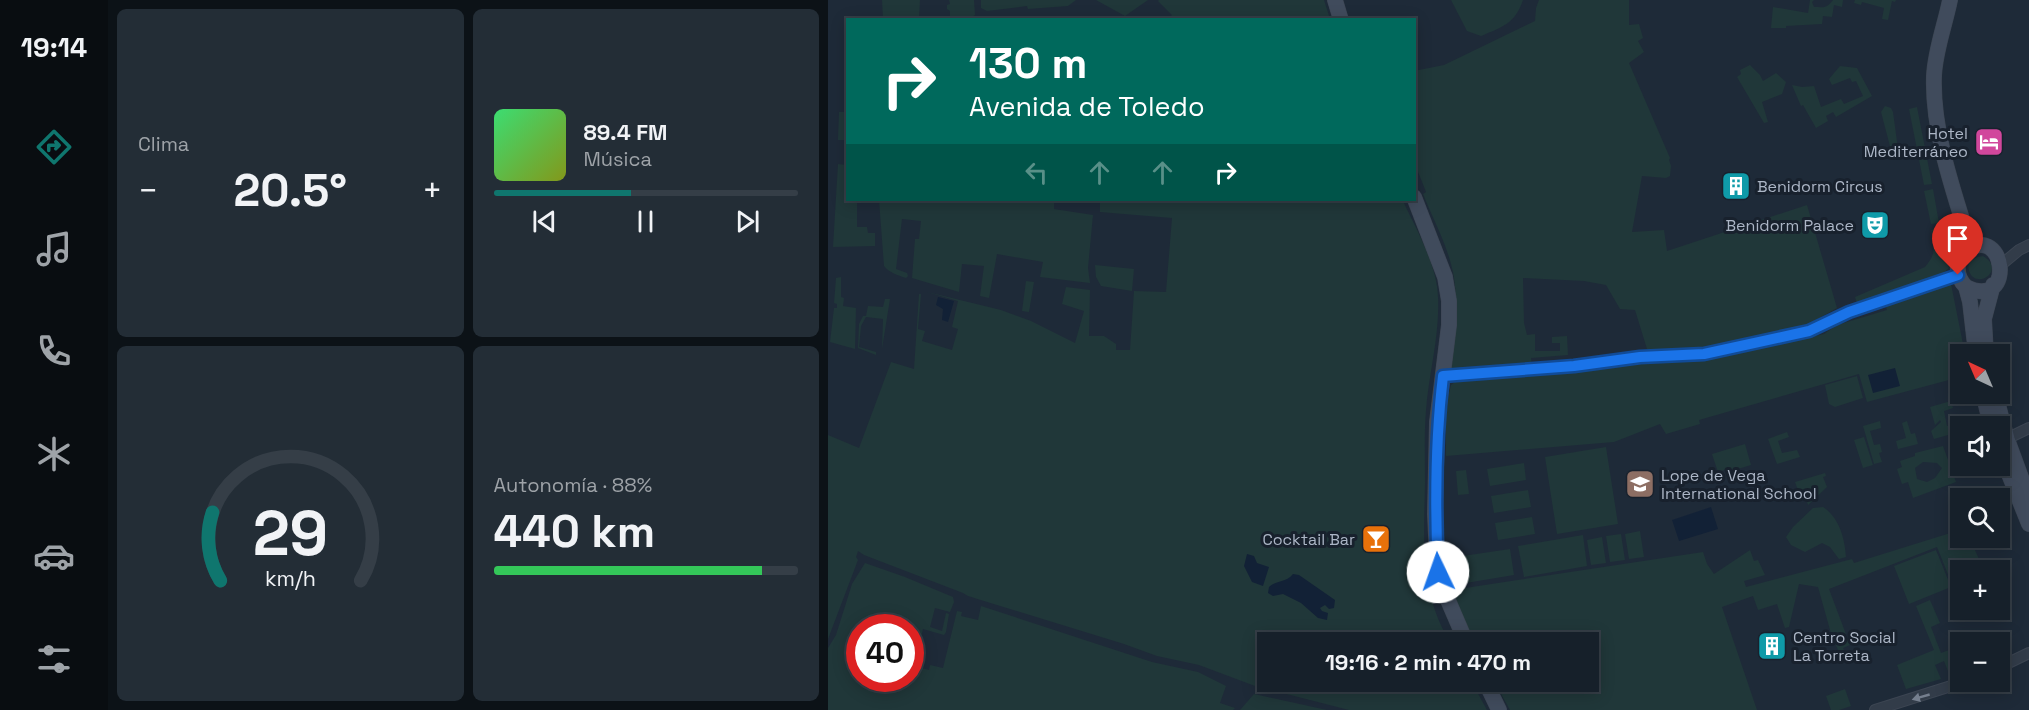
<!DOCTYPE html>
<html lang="es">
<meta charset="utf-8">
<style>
body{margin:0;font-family:"Space Grotesk",sans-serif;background:#232d36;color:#f1f3f6;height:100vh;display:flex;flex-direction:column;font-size:22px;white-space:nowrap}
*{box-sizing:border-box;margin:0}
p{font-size:20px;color:#9ea3a8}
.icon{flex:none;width:33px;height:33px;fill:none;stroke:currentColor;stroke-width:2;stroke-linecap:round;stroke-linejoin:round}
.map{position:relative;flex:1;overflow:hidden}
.side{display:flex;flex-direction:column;gap:9px;padding:9px;background:#0c1217;width:720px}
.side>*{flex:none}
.hud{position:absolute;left:18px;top:18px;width:570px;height:183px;border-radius:0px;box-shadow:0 3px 15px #0003,0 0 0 2px #353e47;background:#00695c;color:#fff;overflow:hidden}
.needle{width:39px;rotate:316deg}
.tools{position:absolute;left:1122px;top:344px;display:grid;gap:12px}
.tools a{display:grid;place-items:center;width:60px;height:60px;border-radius:0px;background:#16202a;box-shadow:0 3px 15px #0003,0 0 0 2px #353e47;font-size:30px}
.speed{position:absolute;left:18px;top:614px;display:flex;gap:12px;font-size:30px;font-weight:700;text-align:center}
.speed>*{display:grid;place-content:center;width:78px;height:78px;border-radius:50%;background:#16202a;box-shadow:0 3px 15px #0003,0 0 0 2px #353e47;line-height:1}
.speed .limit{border:9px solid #d22;background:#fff;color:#111}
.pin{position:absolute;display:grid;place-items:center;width:51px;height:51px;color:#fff;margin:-62px -26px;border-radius:50% 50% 50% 0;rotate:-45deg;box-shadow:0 0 6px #0007}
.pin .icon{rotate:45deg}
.me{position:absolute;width:66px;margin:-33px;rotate:357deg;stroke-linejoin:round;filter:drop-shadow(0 0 4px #0008)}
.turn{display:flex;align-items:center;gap:21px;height:126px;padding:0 24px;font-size:27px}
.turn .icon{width:78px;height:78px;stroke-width:2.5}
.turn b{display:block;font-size:42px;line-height:51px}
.lanes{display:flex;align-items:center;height:57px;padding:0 24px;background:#0003;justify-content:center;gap:30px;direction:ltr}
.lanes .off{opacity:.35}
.big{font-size:45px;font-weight:700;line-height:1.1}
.side .widget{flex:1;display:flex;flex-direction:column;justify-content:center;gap:9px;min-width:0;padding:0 21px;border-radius:9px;background:#232d36}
.side .dial{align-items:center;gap:0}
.dial svg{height:156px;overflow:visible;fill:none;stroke:#353e47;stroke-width:7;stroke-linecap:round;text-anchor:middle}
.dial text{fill:#f1f3f6;stroke:none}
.song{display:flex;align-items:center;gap:18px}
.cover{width:72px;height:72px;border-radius:9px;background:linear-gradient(135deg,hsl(140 70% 55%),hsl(70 70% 35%))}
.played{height:6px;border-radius:3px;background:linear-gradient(90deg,#0f766e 45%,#353e47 45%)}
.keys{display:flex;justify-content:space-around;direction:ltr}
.heat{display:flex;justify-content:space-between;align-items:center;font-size:33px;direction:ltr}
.charge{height:9px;border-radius:4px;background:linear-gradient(90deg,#34c759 88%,#353e47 0)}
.side .tiles{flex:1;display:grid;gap:9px;grid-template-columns:repeat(2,1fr)}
.trip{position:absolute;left:429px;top:632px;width:342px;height:60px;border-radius:0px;background:#16202a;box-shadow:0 3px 15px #0003,0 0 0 2px #353e47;font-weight:700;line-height:60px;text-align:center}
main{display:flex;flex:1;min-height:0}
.tabs{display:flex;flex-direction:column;width:108px;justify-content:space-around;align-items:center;background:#090d11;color:#9ea3a8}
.tabs .icon{width:42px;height:42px}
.tabs .selected{color:#0f766e}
.tabs b{font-size:27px;color:#f1f3f6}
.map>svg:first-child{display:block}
.green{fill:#203739;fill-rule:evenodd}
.water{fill:#122136}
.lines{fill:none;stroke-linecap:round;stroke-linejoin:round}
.street-casing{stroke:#3c4552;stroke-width:12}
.secondary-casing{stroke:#3c4552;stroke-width:16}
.street{stroke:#323c49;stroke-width:10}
.secondary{stroke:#404b5c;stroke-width:15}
.oneway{fill:#757f8e}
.route-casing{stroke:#114b97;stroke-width:15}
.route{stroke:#1a73e8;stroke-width:10}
.labels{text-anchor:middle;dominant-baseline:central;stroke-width:6;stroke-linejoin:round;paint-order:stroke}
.poi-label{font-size:16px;fill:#acb6c6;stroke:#18212d;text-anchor:end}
</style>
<main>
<nav class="tabs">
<b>19:14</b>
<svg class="icon selected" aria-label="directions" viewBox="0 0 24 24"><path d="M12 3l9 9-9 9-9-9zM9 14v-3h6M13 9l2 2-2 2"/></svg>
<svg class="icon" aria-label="music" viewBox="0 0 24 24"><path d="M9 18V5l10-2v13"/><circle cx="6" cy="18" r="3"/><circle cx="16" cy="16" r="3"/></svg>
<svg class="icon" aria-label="phone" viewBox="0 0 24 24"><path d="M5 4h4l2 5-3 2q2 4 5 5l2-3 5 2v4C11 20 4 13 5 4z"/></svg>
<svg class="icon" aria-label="climate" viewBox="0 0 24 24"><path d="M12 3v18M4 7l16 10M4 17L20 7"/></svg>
<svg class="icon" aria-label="car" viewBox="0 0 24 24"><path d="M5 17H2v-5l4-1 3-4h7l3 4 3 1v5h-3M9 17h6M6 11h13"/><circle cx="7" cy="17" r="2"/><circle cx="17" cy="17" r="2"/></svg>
<svg class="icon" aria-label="filters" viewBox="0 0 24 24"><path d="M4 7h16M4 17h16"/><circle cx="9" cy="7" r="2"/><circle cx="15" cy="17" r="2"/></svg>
</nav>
<section class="side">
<div class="tiles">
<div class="widget"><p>Clima</p>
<div class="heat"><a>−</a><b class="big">20.5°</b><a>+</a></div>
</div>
<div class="widget">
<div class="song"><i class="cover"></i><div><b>89.4 FM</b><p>Música</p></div></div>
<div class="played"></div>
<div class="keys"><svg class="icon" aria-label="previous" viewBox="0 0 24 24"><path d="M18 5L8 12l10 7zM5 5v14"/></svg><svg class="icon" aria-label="pause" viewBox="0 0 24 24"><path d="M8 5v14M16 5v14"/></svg><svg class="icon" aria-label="next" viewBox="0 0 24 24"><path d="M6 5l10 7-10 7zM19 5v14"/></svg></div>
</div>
<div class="widget dial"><svg viewBox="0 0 100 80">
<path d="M14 69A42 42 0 1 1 86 69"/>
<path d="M14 69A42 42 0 0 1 10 34" stroke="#0f766e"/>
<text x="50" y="56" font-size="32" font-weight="700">29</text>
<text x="50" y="72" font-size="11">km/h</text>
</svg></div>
<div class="widget"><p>Autonomía · 88%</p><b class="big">440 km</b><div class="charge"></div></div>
</div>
</section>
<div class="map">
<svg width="1201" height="710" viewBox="0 0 1201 710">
<rect width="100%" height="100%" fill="#1e2a38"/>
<!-- green -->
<path class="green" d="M 54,0 L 92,0 L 91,19 L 55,19 Z
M 121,0 L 146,0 L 147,15 L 141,19 L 122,19 L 122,11 L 119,9 L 119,5 L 122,4 Z
M 153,0 L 248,0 L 240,6 L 200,9 L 199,6 L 159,11 L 153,8 Z
M 268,0 L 320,0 L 297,16 Z
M 331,0 L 496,0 L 502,19 L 340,19 L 344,15 L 330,1 Z
M 623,0 L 695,0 C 687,24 674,27 653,36 L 639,31 Z
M 711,0 L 801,0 L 801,25 L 811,24 L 815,38 L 810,41 L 816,52 L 801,63 L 842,158 L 841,160 L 843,166 L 842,176 L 838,178 L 814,176 L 804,232 L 836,230 L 839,251 L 979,205 L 1009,308 L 977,326 L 887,349 L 823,351 L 819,349 L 807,310 L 792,309 L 778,285 L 756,281 L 695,278 L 696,323 L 699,335 L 707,334 L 707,351 L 732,351 L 732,343 L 724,343 L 724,337 L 739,336 L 740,355 L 703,358 L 704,366 L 627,370 L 623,368 C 626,336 631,303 625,272 C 619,244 605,219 595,194 L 598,192 L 587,164 L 586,71 L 616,65 L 707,21 L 708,8 Z
M 982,0 L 986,0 L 984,2 L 986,7 C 996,7 998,9 1005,0 L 1015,0 L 1014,7 L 1006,5 L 1004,17 L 995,16 L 994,24 L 958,26 L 958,28 L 943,28 L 945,7 L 980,13 Z
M 1027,0 L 1068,0 L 1067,2 L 1064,1 L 1060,20 L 1054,19 L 1056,8 L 1034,2 L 1033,5 L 1026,3 Z
M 922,65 L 932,75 L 935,81 L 948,73 L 958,82 L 954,94 L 934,102 L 940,122 L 936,123 L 909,77 L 913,74 L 912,70 Z
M 1012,66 L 1029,68 L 1044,96 L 1008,117 L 1005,112 L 998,116 L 1000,121 L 988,128 L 975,105 L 973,106 L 964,85 L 974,87 L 986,86 L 993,107 L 1013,99 L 1016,104 L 1035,96 L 1028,81 L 1024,82 L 1022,78 L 1004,85 L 1001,79 Z
M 1057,106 L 1063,108 L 1065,112 L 1070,149 L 1063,150 L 1053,112 Z
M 1089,107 L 1104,184 L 1096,185 L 1081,109 Z
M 11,112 L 19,112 L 19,140 L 10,140 Z
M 10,164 L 18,165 L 16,197 L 19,197 L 20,200 L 29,200 L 29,227 L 39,227 L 40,233 L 47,233 L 47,246 L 5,247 Z
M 1105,189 L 1111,223 L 1103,224 L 1096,191 Z
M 51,200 L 80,200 L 79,203 L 92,203 L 94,200 L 226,200 L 226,209 L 265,215 L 260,268 L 262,283 L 212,277 L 215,262 L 169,254 L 161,298 L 152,296 L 156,266 L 134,264 L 131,292 L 84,278 L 87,239 L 91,239 L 93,221 L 74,219 L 68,269 L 79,273 L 80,276 L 78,278 C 69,275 62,273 56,266 Z
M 272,200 L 565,200 L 576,203 C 589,231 609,265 610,297 C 612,334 601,372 598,410 C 596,434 597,459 597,483 C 596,539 591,591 622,642 L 440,642 L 440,681 L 643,681 L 659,710 L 521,710 L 427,686 L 371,665 L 329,656 L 296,644 L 140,596 L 135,593 L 36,555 L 30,551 L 28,557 L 30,560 L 0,639 L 0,435 L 31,448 L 63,362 L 86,369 L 91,294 L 93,294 L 90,329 L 97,331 L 94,341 L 124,350 L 130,329 L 124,327 L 130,301 L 99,292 L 173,310 L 203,321 L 247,343 L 256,311 L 234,304 L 238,287 L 262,290 L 261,336 L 276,336 L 288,344 L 288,350 L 302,350 L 306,291 L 338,292 L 344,218 L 272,212 Z
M 1112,228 L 1121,268 L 1113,275 L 1029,303 L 1027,297 L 1097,267 C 1109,253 1106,247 1103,230 Z
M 1155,256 C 1179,270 1148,291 1141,271 C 1138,261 1147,257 1155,256 Z
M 267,265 L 306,269 L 304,291 L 273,286 L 268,277 Z
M 13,277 L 13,297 L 16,298 L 15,306 L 28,308 L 27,349 L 2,342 L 6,308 L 9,308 L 9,304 L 6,303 L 8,278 Z
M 198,281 L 206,282 L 201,312 L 194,311 Z
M 1123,284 L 1137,354 L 1132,354 L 1132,377 L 1039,402 L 1031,374 L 871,420 L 872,424 L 838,434 L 832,424 L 786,442 L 618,456 L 618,406 L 623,385 L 629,380 L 777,369 L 815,362 L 881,359 L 996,334 L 1009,325 L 1059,310 L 1057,304 Z
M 57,299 L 62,299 L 54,349 L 55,319 L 38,317 L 33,326 L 31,347 L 48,352 L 48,355 L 30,348 L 31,324 L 35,316 L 38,316 L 40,306 L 55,307 Z
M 1029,376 L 1035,398 L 1007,407 L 1001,404 L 997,385 Z
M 1123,401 L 1125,408 L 1116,411 L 1119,426 L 1124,425 L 1127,433 L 1106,439 L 1103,431 L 1113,422 L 1112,420 L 1107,425 L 1102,407 Z
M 1052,421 L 1053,428 L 1042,431 L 1046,445 L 1052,444 L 1054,452 L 1051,453 L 1054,462 L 1046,464 L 1035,426 Z
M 1079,421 L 1083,434 L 1087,433 L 1090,444 L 1070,449 L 1068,441 L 1078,438 L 1074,423 Z
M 959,432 L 961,437 L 950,441 L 954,453 L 969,450 L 972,457 L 949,464 L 940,439 Z
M 1036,437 L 1045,465 L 1035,468 L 1026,440 Z
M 917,444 L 923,465 L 900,472 L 899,469 L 890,472 L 884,454 Z
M 1115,446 L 1128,482 L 1085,498 L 1080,482 L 1074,484 L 1069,469 L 1074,467 L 1072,461 L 1087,456 L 1087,453 ZM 1095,462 L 1109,463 L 1114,468 L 1107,478 L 1099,482 L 1089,479 L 1087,468 Z
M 778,447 L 790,524 L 729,534 L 717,457 Z
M 696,463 L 698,480 L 662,486 L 659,469 Z
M 638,470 L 641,494 L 630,495 L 628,471 Z
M 997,473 L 998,476 L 995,477 L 999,487 L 980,505 L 977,495 L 972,496 L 967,482 Z
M 700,490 L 703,507 L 666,513 L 663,496 Z
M 995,507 C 1011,517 1017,539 1018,557 L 1011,559 L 1002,547 L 994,543 L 977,552 L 963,545 L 958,537 L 965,527 L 985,508 Z
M 704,517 L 707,534 L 670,540 L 667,523 Z
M 1132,530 L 1132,537 L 1141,537 L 1156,570 L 1132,570 L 1132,584 L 1125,587 L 1109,547 L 1001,589 L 1022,645 L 1015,648 L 1017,652 L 1012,654 L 1004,637 L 990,587 L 971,584 L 961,627 L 957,628 L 949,604 L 930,610 L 925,596 L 894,607 L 929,710 L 682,710 L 666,681 L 760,681 L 760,642 L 647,642 L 625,597 L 624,590 L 875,552 L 879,564 L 886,574 L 922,550 L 926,561 L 930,560 L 937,575 L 916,581 L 918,587 L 1024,559 L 1026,563 Z
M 812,531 L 816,557 L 801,559 L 797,534 Z
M 793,534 L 797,560 L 782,562 L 778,536 Z
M 755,535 L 759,566 L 696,577 L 690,546 Z
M 774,537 L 778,563 L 763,565 L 759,540 Z
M 682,549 L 686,575 L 632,584 L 628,557 Z
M 1108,550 L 1123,587 L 1081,604 L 1066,566 Z
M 37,563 L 77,577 L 125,597 L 126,602 L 122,612 L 107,608 L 102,627 L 114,631 L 118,613 L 121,614 L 118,632 L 116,635 L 95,629 L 87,666 L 101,670 L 102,665 L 115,668 L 129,611 L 134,612 L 133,616 L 150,620 L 153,606 L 324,662 L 370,672 L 398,686 L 392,703 L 407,708 L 405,710 L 0,710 L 0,648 L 8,635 L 24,584 ZM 32,627 L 82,627 L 82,678 L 32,678 Z
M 1102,600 L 1112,623 L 1103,627 L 1113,653 L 1132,646 L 1132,672 L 1122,676 L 1116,661 L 1107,665 L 1113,679 L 1078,689 L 1069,665 L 1106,650 L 1088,606 Z
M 1017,689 L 1023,706 L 1011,710 L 1003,710 L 998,696 Z
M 426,694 L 499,710 L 412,710 Z"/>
<!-- water -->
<path class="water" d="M 110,297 L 126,301 L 120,322 L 114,320 L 115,309 L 108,305 Z
M 1067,368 L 1072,386 L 1045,393 L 1040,375 Z
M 883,507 L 890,529 L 851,541 L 844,520 Z
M 419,554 L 426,556 L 429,563 L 441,567 L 435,586 L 424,582 L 416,566 Z
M 465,574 L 471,575 L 507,600 L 506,608 L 501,609 L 497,605 L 492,608 L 494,611 L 500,613 L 499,620 L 490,618 L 473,603 L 455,594 L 445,596 L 440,593 L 441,587 C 448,580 458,583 465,574 Z"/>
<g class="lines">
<!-- street casing -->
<g class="street-casing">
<path id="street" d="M 1173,265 L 1191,250 L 1201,245
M 615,376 L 745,366 L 812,357 L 876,355 L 981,331 L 1021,312 L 1130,275
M 1172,442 L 1201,428
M 1172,667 L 1201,653
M 1047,710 L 1139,681"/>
</g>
<!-- secondary casing -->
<g class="secondary-casing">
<path id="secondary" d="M 507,0 L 513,20
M 1122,0 C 1117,25 1107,51 1106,76 C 1104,129 1124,187 1140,238 C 1133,255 1122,271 1138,287 C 1190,312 1177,216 1134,254
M 586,197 L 617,277 L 621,301 L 621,325 L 609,422 L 607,514 L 610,577 L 638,642
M 1138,287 L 1142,302 L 1148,354
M 1158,354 L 1156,319 L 1165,285
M 1155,393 L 1163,426
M 1167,393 L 1179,439 L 1201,499
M 1172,452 L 1201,524
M 657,681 L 671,710"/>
</g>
<!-- street -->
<use href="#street" class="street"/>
<!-- secondary -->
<use href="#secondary" class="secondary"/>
</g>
<!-- one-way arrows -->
<defs><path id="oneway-solid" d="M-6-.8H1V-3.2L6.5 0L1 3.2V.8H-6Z" transform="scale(1.5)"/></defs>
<use class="oneway" href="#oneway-solid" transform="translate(1093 697) rotate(164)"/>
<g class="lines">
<!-- route casing -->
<g class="route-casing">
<path id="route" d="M 610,572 C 607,507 607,442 615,376 L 746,366 L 812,357 L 876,354 L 981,331 L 1021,312 L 1130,275"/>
</g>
<!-- route -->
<use href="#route" class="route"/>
</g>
<!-- icons -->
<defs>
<g id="hotel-square" transform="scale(1.5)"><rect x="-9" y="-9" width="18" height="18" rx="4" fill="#d1479c" stroke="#18212d"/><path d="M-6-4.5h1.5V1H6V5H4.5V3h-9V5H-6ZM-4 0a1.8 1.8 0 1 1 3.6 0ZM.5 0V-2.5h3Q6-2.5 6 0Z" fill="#fff"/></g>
<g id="building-square" transform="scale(1.5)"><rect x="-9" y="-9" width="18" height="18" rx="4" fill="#0f9aa8" stroke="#18212d"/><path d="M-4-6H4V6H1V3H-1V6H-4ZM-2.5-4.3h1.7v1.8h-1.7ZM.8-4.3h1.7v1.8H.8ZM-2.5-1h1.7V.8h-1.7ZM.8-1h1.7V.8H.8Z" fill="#fff"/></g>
<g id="theatre-square" transform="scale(1.5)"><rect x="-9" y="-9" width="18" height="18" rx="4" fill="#0f9aa8" stroke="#18212d"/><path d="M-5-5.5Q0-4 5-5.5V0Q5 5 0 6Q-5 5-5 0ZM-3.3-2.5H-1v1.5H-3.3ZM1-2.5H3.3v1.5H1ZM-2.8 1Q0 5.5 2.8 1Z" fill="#fff"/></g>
<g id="school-square" transform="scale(1.5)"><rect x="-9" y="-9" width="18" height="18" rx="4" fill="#8d6e63" stroke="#18212d"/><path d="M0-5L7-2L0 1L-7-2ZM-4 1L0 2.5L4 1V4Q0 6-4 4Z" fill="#fff"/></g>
<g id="bar-square" transform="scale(1.5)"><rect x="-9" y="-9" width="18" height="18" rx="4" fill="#e8710a" stroke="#18212d"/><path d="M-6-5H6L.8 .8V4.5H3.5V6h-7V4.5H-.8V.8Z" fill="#fff"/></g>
</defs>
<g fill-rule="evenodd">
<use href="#hotel-square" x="1161" y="142"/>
<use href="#building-square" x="908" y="186"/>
<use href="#theatre-square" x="1047" y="225"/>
<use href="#school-square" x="812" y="484"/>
<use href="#bar-square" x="548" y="539"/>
<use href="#building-square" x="944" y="646"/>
</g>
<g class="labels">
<!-- poi labels -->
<g class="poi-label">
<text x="1140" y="133">Hotel<tspan x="1140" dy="18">Mediterráneo</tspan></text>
<text x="929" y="186" text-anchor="start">Benidorm Circus</text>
<text x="1026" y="225">Benidorm Palace</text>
<text x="833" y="475" text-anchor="start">Lope de Vega<tspan x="833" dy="18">International School</tspan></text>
<text x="527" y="539">Cocktail Bar</text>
<text x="965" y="637" text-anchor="start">Centro Social<tspan x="965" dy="18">La Torreta</tspan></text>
</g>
</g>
</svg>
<div class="tools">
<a><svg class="needle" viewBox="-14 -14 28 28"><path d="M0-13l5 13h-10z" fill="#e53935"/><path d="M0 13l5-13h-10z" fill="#9ea3a8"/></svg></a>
<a><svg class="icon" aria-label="sound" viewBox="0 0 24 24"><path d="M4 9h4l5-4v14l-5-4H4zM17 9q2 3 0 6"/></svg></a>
<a><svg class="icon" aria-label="search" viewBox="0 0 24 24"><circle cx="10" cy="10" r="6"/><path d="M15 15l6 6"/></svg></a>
<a>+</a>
<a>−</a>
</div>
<div class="speed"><div class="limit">40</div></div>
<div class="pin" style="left:1130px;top:275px;background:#d93025"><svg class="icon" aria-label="arrive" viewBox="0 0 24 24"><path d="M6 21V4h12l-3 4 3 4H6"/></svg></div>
<svg class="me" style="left:610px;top:572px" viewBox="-20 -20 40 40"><circle r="19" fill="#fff"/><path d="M0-13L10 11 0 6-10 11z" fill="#1a73e8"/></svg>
<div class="trip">19:16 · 2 min · 470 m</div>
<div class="hud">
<div class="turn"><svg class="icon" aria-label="right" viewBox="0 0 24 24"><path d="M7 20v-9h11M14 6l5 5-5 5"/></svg><div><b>130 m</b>Avenida de Toledo</div></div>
<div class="lanes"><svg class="icon off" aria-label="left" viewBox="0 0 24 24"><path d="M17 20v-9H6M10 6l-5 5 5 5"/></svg><svg class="icon off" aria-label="ahead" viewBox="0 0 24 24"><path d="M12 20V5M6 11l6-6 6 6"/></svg><svg class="icon off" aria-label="ahead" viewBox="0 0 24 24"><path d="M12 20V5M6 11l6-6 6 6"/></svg><svg class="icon" aria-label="right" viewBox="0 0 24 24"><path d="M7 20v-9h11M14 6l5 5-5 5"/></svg></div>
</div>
</div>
</main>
